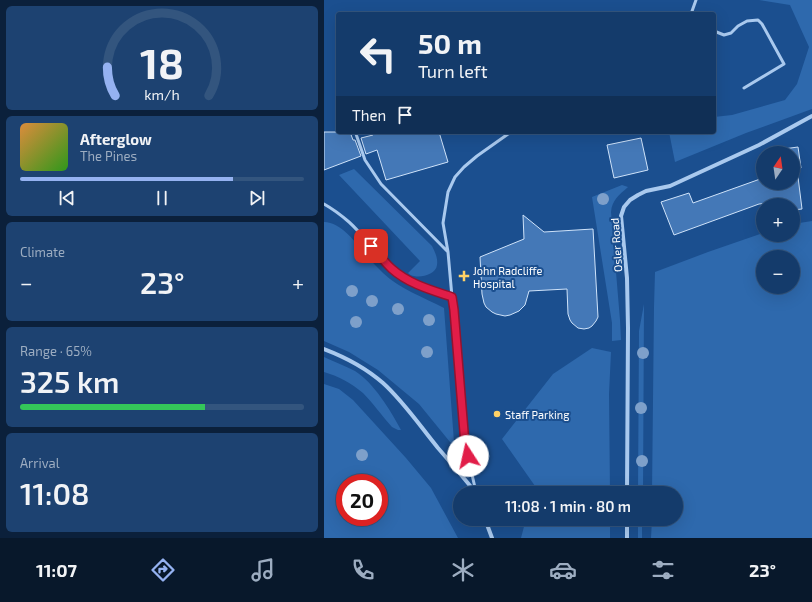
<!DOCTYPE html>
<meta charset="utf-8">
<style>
body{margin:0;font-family:"Exo 2",sans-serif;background:#1d4271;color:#f1f3f6;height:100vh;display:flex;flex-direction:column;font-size:15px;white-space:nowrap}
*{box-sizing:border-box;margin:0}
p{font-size:13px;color:#9dadc1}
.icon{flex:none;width:22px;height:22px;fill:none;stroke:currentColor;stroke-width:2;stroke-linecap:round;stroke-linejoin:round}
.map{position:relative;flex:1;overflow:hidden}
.drawer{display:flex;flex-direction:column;gap:6px;padding:6px;background:#0b203b;width:324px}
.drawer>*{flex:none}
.guide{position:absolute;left:12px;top:12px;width:380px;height:122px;border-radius:4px;box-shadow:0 4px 16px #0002,0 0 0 1px #33557e;background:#143b6b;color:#f1f3f6;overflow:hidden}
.needle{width:26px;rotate:13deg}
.tools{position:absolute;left:432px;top:146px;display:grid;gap:8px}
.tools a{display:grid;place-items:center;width:44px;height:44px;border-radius:50%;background:#143b6b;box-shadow:0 4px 16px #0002,0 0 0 1px #33557e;font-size:20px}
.speed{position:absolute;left:12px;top:474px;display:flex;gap:8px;font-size:20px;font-weight:700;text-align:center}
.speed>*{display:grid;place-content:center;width:52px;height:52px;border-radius:50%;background:#143b6b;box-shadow:0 4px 16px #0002,0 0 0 1px #33557e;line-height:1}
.speed .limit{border:6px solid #d22;background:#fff;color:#111}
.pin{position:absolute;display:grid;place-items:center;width:34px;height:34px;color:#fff;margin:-17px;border-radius:8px;box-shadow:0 2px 6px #0006}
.me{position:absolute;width:44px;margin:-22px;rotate:350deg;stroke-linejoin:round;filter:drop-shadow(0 0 3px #0008)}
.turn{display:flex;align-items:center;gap:14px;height:84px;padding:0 16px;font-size:18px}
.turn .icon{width:52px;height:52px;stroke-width:2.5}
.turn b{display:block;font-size:28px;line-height:34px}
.then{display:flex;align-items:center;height:38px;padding:0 16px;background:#0003;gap:8px;font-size:15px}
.big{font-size:30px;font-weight:600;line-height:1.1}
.drawer .card{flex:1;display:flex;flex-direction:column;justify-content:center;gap:6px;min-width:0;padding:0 14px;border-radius:6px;background:#1d4271}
.drawer .dial{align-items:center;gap:0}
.dial svg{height:104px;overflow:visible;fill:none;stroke:#33557e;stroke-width:7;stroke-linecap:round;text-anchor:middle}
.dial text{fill:#f1f3f6;stroke:none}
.song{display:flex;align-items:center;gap:12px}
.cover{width:48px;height:48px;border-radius:6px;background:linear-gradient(135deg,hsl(30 70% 55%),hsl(110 70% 35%))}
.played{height:4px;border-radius:2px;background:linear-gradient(90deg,#95b2f1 75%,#33557e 75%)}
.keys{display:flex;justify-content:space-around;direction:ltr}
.heat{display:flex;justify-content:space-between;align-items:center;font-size:22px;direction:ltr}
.charge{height:6px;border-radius:3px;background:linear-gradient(90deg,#34c759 65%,#33557e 0)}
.trip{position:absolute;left:129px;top:486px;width:230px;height:40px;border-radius:20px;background:#143b6b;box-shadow:0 4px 16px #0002,0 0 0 1px #33557e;font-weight:600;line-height:40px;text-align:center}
.tabs{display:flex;height:64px;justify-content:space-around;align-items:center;background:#08182b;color:#9dadc1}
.tabs .icon{width:28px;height:28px}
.tabs .current{color:#95b2f1}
.tabs b{font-size:18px;color:#f1f3f6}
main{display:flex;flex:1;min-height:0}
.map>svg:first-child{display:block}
.green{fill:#2e69ad;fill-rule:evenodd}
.building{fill:#4478b7;stroke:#cfe3fa}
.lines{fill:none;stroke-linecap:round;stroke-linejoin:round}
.service{stroke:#a9c9ee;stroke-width:3}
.minor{stroke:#a9c9ee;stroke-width:4}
.tree{fill:#7ea0ca}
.route-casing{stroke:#92132f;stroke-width:10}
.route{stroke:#e11d48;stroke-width:7}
.poi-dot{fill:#ffd166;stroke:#1b4f8f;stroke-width:1.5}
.labels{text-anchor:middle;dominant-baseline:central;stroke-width:4;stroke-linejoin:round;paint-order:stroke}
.street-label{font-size:11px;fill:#fff;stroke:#1b4f8f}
.poi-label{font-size:11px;fill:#fff;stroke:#1b4f8f;text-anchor:start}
</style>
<main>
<section class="drawer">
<div class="card dial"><svg viewBox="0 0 100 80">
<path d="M14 69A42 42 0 1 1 86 69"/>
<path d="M14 69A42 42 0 0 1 8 47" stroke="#95b2f1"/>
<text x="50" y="56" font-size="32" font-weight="700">18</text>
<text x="50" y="72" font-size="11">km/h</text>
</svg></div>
<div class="card">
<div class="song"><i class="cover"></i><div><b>Afterglow</b><p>The Pines</p></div></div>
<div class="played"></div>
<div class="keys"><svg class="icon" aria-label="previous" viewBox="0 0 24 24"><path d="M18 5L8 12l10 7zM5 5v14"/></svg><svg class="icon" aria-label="pause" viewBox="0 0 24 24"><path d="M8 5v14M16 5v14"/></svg><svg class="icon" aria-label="next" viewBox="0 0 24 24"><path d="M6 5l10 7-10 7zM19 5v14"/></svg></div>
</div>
<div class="card"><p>Climate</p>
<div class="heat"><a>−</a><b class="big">23°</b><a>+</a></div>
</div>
<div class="card"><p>Range · 65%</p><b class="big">325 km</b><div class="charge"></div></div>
<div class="card"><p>Arrival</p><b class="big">11:08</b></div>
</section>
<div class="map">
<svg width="488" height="538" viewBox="0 0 488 538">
<rect width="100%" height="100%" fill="#1b4f8f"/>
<!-- green -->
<path class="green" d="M 435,0 L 488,0 L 488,109 L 422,133 L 351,162 L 345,132 L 390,132 L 390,117 L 408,115 L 461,100 L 473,84 L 485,47 L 466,5 Z
M 30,169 L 108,246 C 111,252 114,258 113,265 C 112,274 98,278 90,276 C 88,276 85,274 84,273 L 96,261 L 15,175 Z
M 298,185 L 304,187 C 295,195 288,200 287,212 L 296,320 L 297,340 L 288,341 L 288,323 L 268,197 Z
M 488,221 L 488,538 L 327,538 L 328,519 L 352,519 L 352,493 L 328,493 L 330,307 L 331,272 L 384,252 L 439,233 L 439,235 L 469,235 L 469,224 ZM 439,257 L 469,257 L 469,287 L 439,287 Z
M 0,222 C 17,222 32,243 42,255 C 47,261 53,267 59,273 C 76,289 99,297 120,308 L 130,442 L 128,443 L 126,442 L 95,404 L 54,370 L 25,352 L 0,341 Z
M 320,304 L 319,493 L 314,493 L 315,331 Z
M 268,348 L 287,352 L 285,394 L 286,493 L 209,493 L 211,486 L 178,439 L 229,374 Z
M 0,357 C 10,362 22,366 31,371 C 50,383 67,411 77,430 L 74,430 L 68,427 C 58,416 49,403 39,393 C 27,383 14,376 0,372 Z
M 0,384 L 15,389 L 29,400 L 82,458 L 107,488 L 134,538 L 0,538 ZM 21,483 L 55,483 L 55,517 L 21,517 Z
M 202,519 L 286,519 L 286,538 L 197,538 Z
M 314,519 L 318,519 L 318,538 L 314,538 Z"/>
<!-- building -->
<path class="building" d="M 0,132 L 26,132 L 29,140 L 31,140 L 37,156 L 0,170 Z
M 48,132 L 115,132 L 124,162 L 62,180 L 53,150 L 42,154 L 37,138 L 49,135 Z
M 317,138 L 324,170 L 290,178 L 283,145 Z
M 474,147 L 477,168 L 473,169 L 478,209 L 469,210 L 469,205 L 461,205 L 461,201 L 435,204 L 350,235 L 337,202 L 365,193 L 369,203 L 439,178 L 439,183 L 469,183 L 469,153 L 453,153 L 452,150 Z
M 199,215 L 220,232 L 269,229 L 274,317 L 272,321 L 268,326 L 265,328 L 260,329 L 254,328 L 248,323 L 246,320 L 244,314 L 243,289 L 205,291 L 201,305 L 195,311 L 186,315 L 181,316 L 172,314 L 168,312 L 162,307 L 160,303 L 158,294 L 156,257 L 200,239 Z"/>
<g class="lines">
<!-- service -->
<path class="service" d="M 367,14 L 372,0
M 390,31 L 400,35 L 407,33 L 414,26 L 423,21 L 434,20 L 438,24 L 460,64 L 420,88
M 38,132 L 32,134 L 41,160 L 57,184 L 124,252 L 128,297 L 130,310 L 141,444 L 152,492
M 0,204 C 9,209 17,215 25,222 C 45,240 59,265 81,279 C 95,288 112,292 128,297
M 124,252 L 119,223 L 124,192 L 131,177 L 140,167 L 153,156 L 187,132"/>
<!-- minor -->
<path class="minor" d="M 0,349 C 21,357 42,368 59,383 C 80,402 96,426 114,448 C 127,463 140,478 152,493
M 303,493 L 304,328 L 303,278 L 297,216 L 300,207 L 306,200 L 314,195 L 322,191 L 346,186 L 435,145 L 488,116
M 161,519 L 168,538
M 303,538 L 303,519"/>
</g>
<!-- trees -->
<g class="tree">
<circle cx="279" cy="199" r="6"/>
<circle cx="28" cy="291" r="6"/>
<circle cx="48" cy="301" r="6"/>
<circle cx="74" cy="309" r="6"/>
<circle cx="105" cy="320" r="6"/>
<circle cx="32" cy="322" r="6"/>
<circle cx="103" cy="352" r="6"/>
<circle cx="319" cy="353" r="6"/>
<circle cx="317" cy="408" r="6"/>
<circle cx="38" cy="455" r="6"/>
<circle cx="318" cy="461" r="6"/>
</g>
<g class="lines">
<!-- route casing -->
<g class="route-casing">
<path id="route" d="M 47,246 C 54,253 60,262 68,269 C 85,284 107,290 128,297 L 130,310 L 141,444 L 144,456"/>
</g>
<!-- route -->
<use href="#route" class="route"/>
</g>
<!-- markers -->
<g class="poi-dot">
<path d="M138 270h4v4h4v4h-4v4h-4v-4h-4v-4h4z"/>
<circle cx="173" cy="414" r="4"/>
</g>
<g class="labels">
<!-- street labels -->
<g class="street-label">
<text transform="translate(292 245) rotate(-94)">Osler Road</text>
</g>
<!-- poi labels -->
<g class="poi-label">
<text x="149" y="270">John Radcliffe<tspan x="149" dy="13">Hospital</tspan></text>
<text x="181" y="414">Staff Parking</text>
</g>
</g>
</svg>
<div class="tools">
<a><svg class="needle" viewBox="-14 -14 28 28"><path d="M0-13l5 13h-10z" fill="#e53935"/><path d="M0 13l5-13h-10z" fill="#9dadc1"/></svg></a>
<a>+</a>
<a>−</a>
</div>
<div class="speed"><div class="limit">20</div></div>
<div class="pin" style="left:47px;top:246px;background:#d93025"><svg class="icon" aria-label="arrive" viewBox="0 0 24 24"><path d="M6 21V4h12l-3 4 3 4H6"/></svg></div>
<svg class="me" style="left:144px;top:456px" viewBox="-20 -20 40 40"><circle r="19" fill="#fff"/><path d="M0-13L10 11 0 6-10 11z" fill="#e11d48"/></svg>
<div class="trip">11:08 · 1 min · 80 m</div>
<div class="guide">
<div class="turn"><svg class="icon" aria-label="left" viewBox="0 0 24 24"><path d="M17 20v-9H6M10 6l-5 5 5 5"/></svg><div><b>50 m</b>Turn left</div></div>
<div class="then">Then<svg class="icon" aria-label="arrive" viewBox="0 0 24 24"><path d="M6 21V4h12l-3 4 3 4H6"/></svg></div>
</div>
</div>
</main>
<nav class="tabs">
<b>11:07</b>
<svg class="icon current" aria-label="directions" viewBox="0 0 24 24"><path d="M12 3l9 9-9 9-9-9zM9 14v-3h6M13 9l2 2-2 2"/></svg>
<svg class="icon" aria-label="music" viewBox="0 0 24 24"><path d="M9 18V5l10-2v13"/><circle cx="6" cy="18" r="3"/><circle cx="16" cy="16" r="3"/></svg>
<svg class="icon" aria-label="phone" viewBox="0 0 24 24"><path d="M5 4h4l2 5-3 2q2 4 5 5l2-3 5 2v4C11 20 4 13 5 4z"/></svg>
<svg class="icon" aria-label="climate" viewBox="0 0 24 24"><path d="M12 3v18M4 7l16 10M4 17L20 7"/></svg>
<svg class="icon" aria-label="car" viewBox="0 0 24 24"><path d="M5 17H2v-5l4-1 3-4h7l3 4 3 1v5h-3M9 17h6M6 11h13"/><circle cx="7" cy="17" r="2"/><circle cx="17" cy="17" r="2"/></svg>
<svg class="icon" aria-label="filters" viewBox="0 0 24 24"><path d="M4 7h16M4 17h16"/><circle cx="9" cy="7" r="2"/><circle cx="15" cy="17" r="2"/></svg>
<b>23°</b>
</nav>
